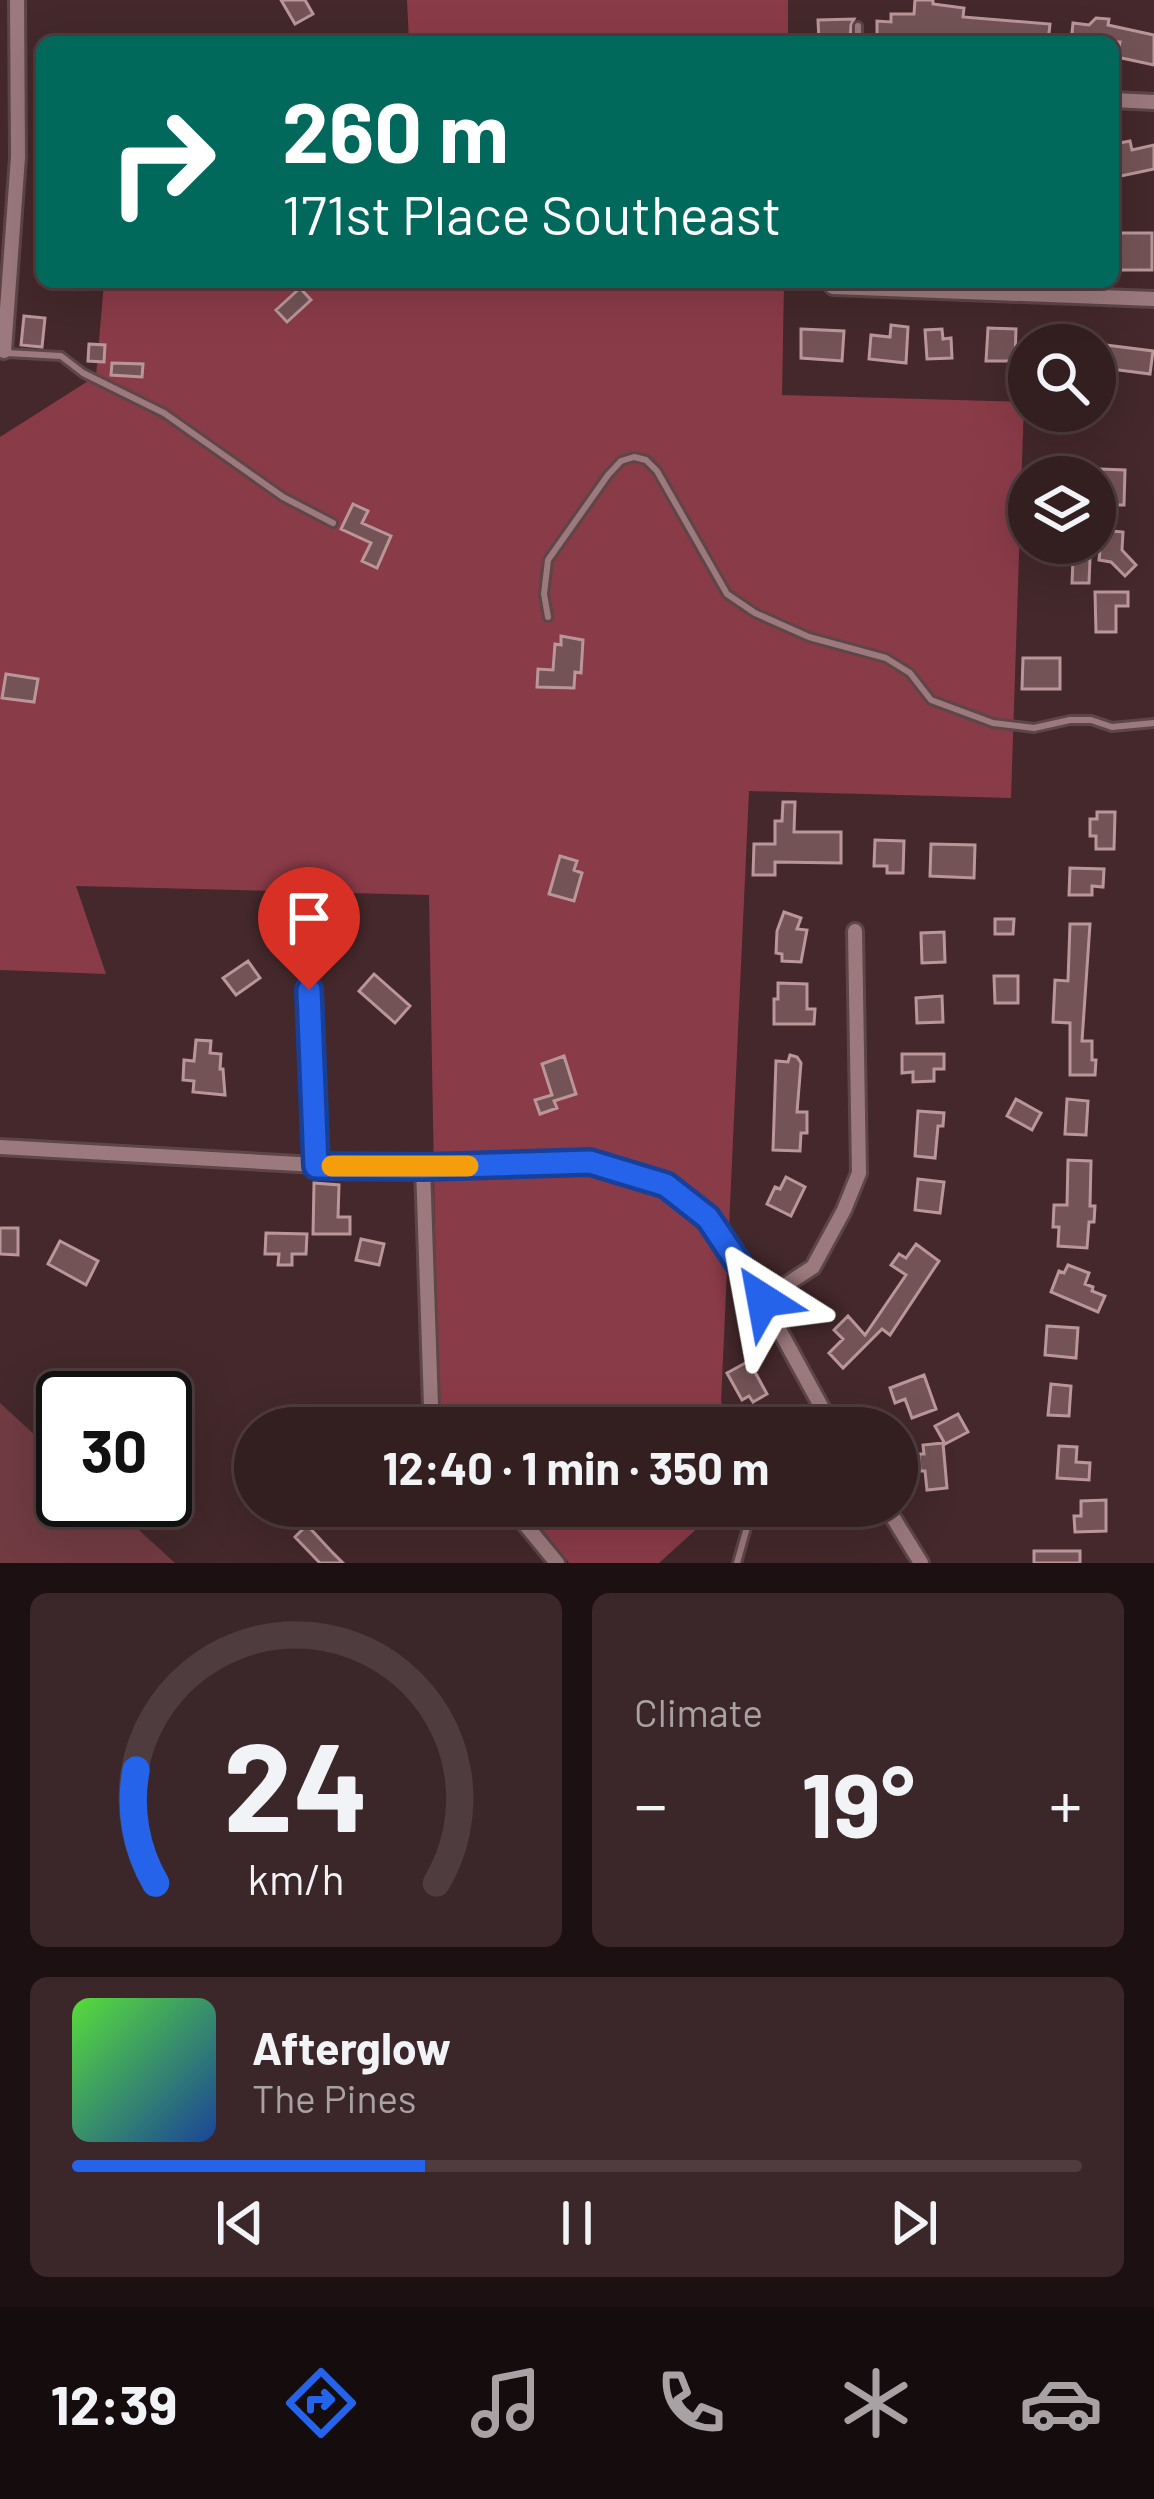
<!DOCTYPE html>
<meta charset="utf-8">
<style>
body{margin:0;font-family:Barlow,sans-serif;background:#3b2729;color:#f1f3f6;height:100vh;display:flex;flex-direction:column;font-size:45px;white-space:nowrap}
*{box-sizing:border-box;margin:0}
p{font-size:39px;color:#a9a2a5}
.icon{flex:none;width:66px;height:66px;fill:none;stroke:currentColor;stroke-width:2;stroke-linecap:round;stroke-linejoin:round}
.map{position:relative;height:1563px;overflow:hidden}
.sheet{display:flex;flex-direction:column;gap:30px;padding:30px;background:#1c1012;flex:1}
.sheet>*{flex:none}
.hud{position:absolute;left:36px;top:36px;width:1083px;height:252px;border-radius:18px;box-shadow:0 12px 48px #0002,0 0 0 3px #4e3c3e;background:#00695c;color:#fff;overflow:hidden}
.controls{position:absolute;left:1008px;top:324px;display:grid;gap:24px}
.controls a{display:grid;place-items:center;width:108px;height:108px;border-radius:50%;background:#331e20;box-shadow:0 12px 48px #0002,0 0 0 3px #4e3c3e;font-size:60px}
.speed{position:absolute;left:36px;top:1371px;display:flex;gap:24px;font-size:60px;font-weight:700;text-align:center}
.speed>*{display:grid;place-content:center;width:156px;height:156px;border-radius:50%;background:#331e20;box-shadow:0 12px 48px #0002,0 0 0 3px #4e3c3e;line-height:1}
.speed .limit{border:6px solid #111;border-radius:18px;background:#fff;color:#111}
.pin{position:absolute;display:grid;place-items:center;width:102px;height:102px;color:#fff;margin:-123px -51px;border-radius:50% 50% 50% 0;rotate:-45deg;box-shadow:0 0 12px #0007}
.pin .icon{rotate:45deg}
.me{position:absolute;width:132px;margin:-66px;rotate:326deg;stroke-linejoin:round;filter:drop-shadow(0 0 9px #0008)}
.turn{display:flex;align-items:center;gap:42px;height:252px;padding:0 48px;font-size:54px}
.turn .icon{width:156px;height:156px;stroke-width:2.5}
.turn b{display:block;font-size:84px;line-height:102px}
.big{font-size:90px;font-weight:700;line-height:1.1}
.sheet .widget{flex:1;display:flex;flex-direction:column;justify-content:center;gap:18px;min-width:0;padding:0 42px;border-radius:18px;background:#3b2729}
.sheet .dial{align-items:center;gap:0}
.dial svg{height:312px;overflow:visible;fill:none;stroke:#4e3c3e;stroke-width:7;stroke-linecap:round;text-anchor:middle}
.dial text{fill:#f1f3f6;stroke:none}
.song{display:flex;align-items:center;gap:36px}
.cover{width:144px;height:144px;border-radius:18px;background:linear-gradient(135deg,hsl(110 70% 55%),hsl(220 70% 35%))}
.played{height:12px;border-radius:6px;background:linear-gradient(90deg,#2563eb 35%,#4e3c3e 35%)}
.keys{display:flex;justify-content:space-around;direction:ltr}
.heat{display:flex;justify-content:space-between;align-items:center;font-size:66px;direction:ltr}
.sheet .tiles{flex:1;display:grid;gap:30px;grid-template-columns:1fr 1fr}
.widget:last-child{grid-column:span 2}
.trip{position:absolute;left:234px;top:1407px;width:684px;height:120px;border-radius:60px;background:#331e20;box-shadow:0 12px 48px #0002,0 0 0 3px #4e3c3e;font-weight:700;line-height:120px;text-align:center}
.dock{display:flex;height:192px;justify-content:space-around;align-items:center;background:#140c0d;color:#a9a2a5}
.dock .icon{width:84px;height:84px}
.dock .on{color:#2563eb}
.dock b{font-size:54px;color:#f1f3f6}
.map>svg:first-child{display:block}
.green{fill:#713b42}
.forest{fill:#8a3b48}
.building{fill:#735356;stroke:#ba9699;stroke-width:3}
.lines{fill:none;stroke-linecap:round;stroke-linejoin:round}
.service-casing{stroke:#5d4548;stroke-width:12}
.minor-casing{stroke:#5d4548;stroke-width:20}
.service{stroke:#9b797c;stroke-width:6}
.minor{stroke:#9b797c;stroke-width:14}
.route-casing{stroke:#184099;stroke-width:30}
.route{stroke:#2563eb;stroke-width:21}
.slow{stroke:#f59e0b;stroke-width:21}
</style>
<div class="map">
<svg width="1154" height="1563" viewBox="0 0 1154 1563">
<rect width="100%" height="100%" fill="#44282b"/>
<!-- green -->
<path class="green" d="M 0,1403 L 63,1461 L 63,1500 L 106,1500 L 175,1563 L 0,1563 Z"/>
<!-- forest -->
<path class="forest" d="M 407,0 L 788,0 L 788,42 L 409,42 Z
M 104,282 L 784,282 L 782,395 L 1024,402 L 1011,798 L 749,791 L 721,1402 L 732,1428 L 450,1428 L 438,1401 L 429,895 L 76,886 L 106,974 L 0,970 L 0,437 L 96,376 Z
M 524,1506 L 722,1506 L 659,1563 L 569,1563 Z"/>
<!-- building -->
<path class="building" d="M 281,0 L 305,0 L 313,14 L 295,24 Z
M 915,0 L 933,0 L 933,4 L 964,8 L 963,17 L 1050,24 L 1048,42 L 931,40 L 931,42 L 877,42 L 877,21 L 891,22 L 891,14 L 914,14 Z
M 1096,18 L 1109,19 L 1108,25 L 1154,35 L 1154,65 L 1117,57 L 1120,42 L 1071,42 L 1073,23 L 1089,25 Z
M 854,19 L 851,25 L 850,42 L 819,42 L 818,20 Z
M 1130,141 L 1132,150 L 1154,145 L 1154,169 L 1121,176 L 1114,144 Z
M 1116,233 L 1152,233 L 1152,270 L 1116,270 Z
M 300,288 L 311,300 L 287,322 L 276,310 Z
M 24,316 L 45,318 L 42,347 L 21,345 Z
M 891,325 L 908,327 L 906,363 L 869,359 L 871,335 L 890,337 Z
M 988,328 L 1016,329 L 1015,361 L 986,361 Z
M 801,329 L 844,331 L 842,361 L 801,358 Z
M 942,329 L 943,339 L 951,338 L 952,358 L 927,359 L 925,330 Z
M 89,344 L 105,345 L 104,362 L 88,361 Z
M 1106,345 L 1153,351 L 1150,374 L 1103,368 Z
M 112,363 L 143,364 L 142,377 L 111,375 Z
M 1100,469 L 1125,470 L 1124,505 L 1099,505 Z
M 353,504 L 368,511 L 362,523 L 391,536 L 377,568 L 362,561 L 371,543 L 341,529 Z
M 1102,530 L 1123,532 L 1122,550 L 1136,565 L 1125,576 L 1111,562 L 1099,560 Z
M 1073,559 L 1090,559 L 1089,583 L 1072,583 Z
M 1095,592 L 1128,592 L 1128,606 L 1116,606 L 1116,632 L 1096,632 Z
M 561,636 L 583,640 L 581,673 L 575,672 L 574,688 L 537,687 L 538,669 L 553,670 L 555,644 L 561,645 Z
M 1023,658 L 1060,658 L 1060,689 L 1022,689 Z
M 6,674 L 38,679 L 34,702 L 2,698 Z
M 783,802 L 795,802 L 794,832 L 841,832 L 841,863 L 775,862 L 775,875 L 753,875 L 754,844 L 775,844 L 775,821 L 782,821 Z
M 1097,812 L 1115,812 L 1114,849 L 1096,849 L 1096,836 L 1090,836 L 1090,819 L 1097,819 Z
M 875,840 L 904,841 L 903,873 L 887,873 L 887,866 L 874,866 Z
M 931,844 L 975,845 L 974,878 L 930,876 Z
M 560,856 L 577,861 L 574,870 L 582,873 L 574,901 L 549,894 Z
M 1070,868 L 1104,869 L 1103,887 L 1092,886 L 1092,895 L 1069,895 Z
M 784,912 L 801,918 L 797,929 L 807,930 L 801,962 L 782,961 L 782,954 L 776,953 L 777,931 Z
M 995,919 L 1014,919 L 1013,934 L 995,934 Z
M 1070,924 L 1090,924 L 1082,1041 L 1092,1041 L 1092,1060 L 1096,1060 L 1095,1075 L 1070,1075 L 1070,1023 L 1053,1022 L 1055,980 L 1068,981 Z
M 944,932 L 945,962 L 922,963 L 921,933 Z
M 248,961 L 260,978 L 236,995 L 223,978 Z
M 374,974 L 410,1006 L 395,1023 L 359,991 Z
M 994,976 L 1018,976 L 1018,1003 L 995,1003 Z
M 778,983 L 807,984 L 807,1009 L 815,1009 L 814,1024 L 774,1024 L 774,999 L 778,999 Z
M 942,996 L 943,1022 L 917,1023 L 916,998 Z
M 196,1040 L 211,1041 L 210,1053 L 221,1054 L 220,1069 L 223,1069 L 225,1095 L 193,1092 L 194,1081 L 183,1080 L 184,1060 L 194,1061 Z
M 902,1054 L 944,1054 L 944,1069 L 934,1069 L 934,1081 L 913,1082 L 913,1072 L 902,1073 Z
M 790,1055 L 797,1057 L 801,1063 L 797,1112 L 807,1112 L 807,1133 L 801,1133 L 800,1151 L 773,1150 L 776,1061 L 788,1062 Z
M 564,1056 L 576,1094 L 554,1101 L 557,1108 L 540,1114 L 535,1100 L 552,1095 L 542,1064 Z
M 1016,1099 L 1041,1113 L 1032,1130 L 1007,1116 Z
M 1067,1099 L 1088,1101 L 1086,1135 L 1065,1134 Z
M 918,1111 L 944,1113 L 943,1126 L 938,1126 L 935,1158 L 915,1156 Z
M 1068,1160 L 1091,1161 L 1090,1206 L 1095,1206 L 1094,1222 L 1089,1222 L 1087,1248 L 1058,1246 L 1059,1227 L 1053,1227 L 1054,1205 L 1067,1205 Z
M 786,1177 L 805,1187 L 791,1216 L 767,1204 L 775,1187 L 780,1189 Z
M 918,1179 L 944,1182 L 940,1213 L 915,1210 Z
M 314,1183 L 339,1185 L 338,1217 L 350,1217 L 350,1234 L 313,1234 Z
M 0,1228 L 18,1228 L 18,1255 L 0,1254 Z
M 266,1233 L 307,1234 L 306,1254 L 292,1254 L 292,1265 L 278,1265 L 279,1254 L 265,1254 Z
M 361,1239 L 384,1244 L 379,1265 L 356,1260 Z
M 60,1241 L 98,1261 L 86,1285 L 48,1264 Z
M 916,1244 L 939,1261 L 890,1335 L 882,1329 L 843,1368 L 829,1353 L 843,1339 L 834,1330 L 848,1316 L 865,1335 L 906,1275 L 891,1265 L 899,1254 L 906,1258 Z
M 1068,1265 L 1089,1273 L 1085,1284 L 1093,1287 L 1092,1291 L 1105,1296 L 1098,1312 L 1051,1292 L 1059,1271 L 1064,1273 Z
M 1047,1326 L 1078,1328 L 1076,1358 L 1045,1355 Z
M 749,1361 L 767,1394 L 753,1402 L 749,1396 L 742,1400 L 727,1373 Z
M 924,1375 L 936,1409 L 912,1418 L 905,1399 L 895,1403 L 890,1388 Z
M 1051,1384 L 1071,1386 L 1069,1416 L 1048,1415 Z
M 958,1414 L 968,1432 L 945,1444 L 935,1426 Z
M 943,1443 L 947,1488 L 927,1490 L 925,1471 L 920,1471 L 919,1454 L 924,1454 L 923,1445 Z
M 1059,1446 L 1077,1447 L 1076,1462 L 1090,1463 L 1089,1480 L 1057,1478 Z
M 1106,1500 L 1106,1531 L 1075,1532 L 1074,1516 L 1081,1516 L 1081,1501 Z
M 307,1525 L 331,1551 L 343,1563 L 320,1563 L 316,1559 L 295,1537 Z
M 1034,1551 L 1080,1551 L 1080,1563 L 1034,1563 Z"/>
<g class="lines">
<!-- service casing -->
<g class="service-casing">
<path id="service" d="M 858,42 L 858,26
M 7,353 L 61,356 L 83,373 L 164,413 L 283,497 L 333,523
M 548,617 L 544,594 L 548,560 L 608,475 L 621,461 L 634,457 L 646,460 L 657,471 L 727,594 L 755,613 L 809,637 L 886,658 L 910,673 L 931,700 L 993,723 L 1034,728 L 1070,720 L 1091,720 L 1112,727 L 1154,723
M 309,990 L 316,1162
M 804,1428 L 823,1414
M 737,1563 L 753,1506"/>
</g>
<!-- minor casing -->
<g class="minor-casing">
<path id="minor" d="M 1113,100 L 1154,102
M 833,287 L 1154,299
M 4,351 L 18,157 L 17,0
M 0,1147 L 316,1165 L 423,1167 L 590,1162 L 666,1185 L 708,1218 L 763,1300 L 833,1428
M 423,1167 L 431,1406 L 442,1428
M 763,1300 L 813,1267 L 844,1210 L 859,1173 L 855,931
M 510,1506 L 557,1563
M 886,1506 L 921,1563"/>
</g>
<!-- service -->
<use href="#service" class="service"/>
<!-- minor -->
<use href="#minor" class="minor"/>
</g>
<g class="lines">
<!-- route casing -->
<g class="route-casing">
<path id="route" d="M 309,990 L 316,1166 L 423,1167 L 590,1162 L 666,1185 L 708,1218 L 763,1300"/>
</g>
<!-- route -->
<use href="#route" class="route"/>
<!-- slow -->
<path class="slow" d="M 332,1166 L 468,1166"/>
</g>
</svg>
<div class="controls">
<a><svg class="icon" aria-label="search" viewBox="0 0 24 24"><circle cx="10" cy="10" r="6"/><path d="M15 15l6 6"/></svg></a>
<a><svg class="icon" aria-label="layers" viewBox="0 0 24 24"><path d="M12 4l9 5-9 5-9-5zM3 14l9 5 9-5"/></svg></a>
</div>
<div class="speed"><div class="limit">30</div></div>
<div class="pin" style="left:309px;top:990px;background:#d93025"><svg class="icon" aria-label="arrive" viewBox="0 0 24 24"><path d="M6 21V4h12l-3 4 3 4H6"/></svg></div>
<svg class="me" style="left:763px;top:1300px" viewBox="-20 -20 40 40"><path d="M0-17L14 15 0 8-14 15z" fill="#2563eb" stroke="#fff" stroke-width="4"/></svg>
<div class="trip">12:40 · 1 min · 350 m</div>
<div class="hud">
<div class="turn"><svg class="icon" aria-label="right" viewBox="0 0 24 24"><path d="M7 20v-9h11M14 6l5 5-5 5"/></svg><div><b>260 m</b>171st Place Southeast</div></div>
</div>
</div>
<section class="sheet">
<div class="tiles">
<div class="widget dial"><svg viewBox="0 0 100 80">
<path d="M14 69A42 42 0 1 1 86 69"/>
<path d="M14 69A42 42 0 0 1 9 40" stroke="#2563eb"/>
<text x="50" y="56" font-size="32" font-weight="700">24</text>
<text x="50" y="72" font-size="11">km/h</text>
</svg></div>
<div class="widget"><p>Climate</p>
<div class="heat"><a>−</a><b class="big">19°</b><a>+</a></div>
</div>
<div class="widget">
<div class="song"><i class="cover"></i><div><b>Afterglow</b><p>The Pines</p></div></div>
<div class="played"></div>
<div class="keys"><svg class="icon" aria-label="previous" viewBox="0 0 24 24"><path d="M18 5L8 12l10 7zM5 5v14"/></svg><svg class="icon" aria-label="pause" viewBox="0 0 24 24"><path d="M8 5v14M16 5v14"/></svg><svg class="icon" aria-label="next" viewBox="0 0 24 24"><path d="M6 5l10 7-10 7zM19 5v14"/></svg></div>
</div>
</div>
</section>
<nav class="dock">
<b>12:39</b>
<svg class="icon on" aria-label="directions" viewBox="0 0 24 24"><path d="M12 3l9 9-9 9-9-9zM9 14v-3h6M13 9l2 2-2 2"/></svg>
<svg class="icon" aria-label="music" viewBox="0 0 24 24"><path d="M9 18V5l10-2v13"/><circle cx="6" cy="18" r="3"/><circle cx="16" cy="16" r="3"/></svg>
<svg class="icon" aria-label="phone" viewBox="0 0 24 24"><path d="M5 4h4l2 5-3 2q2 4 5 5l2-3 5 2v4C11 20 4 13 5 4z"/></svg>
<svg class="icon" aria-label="climate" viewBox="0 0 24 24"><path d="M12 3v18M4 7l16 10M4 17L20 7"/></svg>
<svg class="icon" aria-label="car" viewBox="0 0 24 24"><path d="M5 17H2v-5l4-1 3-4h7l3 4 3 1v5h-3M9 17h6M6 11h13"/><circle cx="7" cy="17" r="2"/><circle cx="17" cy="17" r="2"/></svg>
</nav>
